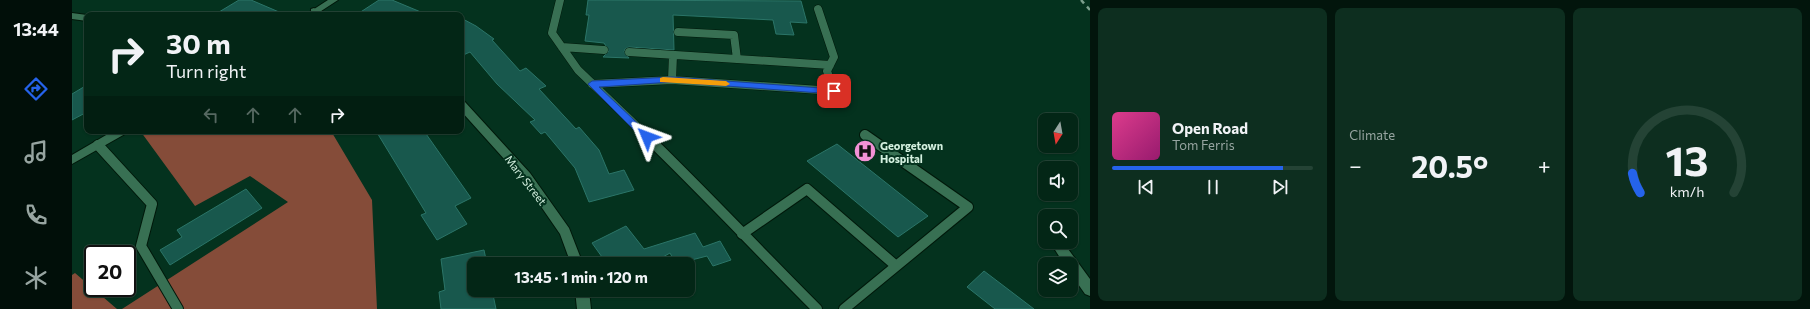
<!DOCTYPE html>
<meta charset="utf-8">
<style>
body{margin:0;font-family:Commissioner,sans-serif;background:#0d2e1f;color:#f1f3f6;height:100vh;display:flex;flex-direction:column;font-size:15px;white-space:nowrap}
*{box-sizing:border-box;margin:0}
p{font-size:13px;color:#97a5a1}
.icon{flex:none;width:22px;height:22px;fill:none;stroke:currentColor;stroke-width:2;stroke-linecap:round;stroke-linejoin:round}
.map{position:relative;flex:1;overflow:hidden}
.sheet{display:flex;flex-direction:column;gap:8px;padding:8px;background:#02150c;width:720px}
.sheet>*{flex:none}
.banner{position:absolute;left:12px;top:12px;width:380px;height:122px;border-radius:8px;box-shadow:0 1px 3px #0004,0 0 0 1px #244335;background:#032616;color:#f1f3f6;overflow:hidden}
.needle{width:26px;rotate:191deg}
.fabs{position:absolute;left:966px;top:113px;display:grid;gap:8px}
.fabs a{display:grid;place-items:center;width:40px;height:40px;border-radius:8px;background:#032616;box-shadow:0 1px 3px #0004,0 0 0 1px #244335;font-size:20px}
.speed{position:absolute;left:12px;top:245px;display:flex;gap:8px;font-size:20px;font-weight:700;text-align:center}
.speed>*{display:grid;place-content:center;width:52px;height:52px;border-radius:50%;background:#032616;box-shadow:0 1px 3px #0004,0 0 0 1px #244335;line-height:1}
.speed .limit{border:2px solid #111;border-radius:6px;background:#fff;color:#111}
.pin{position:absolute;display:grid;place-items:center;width:34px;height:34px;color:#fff;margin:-17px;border-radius:8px;box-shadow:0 2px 6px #0006}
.me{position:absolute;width:44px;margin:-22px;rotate:314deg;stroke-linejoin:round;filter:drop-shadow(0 0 3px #0008)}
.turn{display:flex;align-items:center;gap:14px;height:84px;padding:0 16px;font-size:18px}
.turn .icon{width:52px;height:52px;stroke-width:2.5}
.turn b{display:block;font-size:28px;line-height:34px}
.lanes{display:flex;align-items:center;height:38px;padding:0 16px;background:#0003;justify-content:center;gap:20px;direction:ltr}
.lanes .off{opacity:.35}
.big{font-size:30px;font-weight:700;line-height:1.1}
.sheet .card{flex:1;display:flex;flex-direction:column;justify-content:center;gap:6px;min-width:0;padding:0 14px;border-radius:8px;background:#0d2e1f}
.sheet .dial{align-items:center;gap:0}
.dial svg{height:104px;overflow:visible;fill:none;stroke:#244335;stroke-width:7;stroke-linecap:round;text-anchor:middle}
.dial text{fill:#f1f3f6;stroke:none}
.song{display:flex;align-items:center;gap:12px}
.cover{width:48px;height:48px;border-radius:6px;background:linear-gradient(135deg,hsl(330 70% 55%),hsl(320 70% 35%))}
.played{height:4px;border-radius:2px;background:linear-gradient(90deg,#2563eb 85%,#244335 85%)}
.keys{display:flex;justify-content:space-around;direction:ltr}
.heat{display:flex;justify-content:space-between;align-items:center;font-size:22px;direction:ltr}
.sheet .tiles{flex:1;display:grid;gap:8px;grid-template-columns:repeat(3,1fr)}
.trip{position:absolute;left:395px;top:257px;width:228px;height:40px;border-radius:8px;background:#032616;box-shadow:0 1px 3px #0004,0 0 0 1px #244335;font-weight:700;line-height:40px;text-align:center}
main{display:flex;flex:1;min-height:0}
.tab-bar{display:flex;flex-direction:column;width:72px;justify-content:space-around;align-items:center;background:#010f09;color:#97a5a1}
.tab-bar .icon{width:28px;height:28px}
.tab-bar .on{color:#2563eb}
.tab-bar b{font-size:18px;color:#f1f3f6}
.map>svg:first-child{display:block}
.forest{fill:#854c39}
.building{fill:#18584d;stroke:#2b7568}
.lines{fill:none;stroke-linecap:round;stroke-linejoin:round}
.service-far1-casing{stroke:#00180a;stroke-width:9}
.service-casing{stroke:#00180a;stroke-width:12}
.minor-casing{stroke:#00180a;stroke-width:2}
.tertiary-casing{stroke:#00180a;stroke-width:2}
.service-far1{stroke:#387053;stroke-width:8}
.service{stroke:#387053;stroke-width:10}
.minor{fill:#387053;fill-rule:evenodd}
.tertiary{fill:#387053;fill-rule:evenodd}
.rail{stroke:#7b9f8d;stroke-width:2.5;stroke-dasharray:4.5 4.5;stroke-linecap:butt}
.route{fill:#2563eb;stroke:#184099}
.slow{fill:#f59e0b}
.labels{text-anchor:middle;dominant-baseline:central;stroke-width:4;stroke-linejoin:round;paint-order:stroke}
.poi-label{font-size:11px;font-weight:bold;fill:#d5f1e0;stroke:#04321e;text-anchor:start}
.street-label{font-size:11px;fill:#d5f1e0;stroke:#04321e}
</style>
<main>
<nav class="tab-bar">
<b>13:44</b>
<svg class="icon on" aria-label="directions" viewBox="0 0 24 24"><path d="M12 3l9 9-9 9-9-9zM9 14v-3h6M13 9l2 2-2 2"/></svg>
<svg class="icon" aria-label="music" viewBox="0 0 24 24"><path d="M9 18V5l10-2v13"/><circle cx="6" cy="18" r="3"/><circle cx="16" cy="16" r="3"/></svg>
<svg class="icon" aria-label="phone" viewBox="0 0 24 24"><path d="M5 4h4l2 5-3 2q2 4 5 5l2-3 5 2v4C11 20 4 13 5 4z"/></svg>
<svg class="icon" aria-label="climate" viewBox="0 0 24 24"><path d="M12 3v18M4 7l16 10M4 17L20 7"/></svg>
</nav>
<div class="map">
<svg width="1018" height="309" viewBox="0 0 1018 309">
<rect width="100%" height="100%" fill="#04321e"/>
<!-- forest -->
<path class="forest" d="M 259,131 L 300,200 L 305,309 L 50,309 L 216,202 L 178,176 L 123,206 L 69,132 Z
M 3,273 L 45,309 L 0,309 L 0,275 Z"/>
<!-- building -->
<path class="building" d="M 167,0 L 179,0 L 214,15 L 142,15 Z
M 307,0 L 320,0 L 356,15 L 284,15 Z
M 516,0 L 729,1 L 735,23 L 718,22 L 722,35 L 704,34 L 701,20 L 601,15 L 602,50 L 557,47 L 553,49 L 552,52 L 557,58 L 531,57 L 537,51 L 532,43 L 513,41 L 517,15 L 514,15 Z
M 389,18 L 404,26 L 422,39 L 420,40 L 448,71 L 454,68 L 474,86 L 467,89 L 504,129 L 507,127 L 527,150 L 537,174 L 552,170 L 562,190 L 517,202 L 503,168 L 473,132 L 469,134 L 458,122 L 463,120 L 425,84 L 398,52 L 389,56 Z
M 15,85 L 15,112 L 0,120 L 0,94 Z
M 304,131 L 352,131 L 399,198 L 383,206 L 395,224 L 365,240 L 349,215 L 354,213 Z
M 765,144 L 856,216 L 826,237 L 735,161 Z
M 174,189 L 190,208 L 98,265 L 88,250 L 110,237 L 105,230 Z
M 554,226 L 572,249 L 623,233 L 631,247 L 648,241 L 659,260 L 641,266 L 635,256 L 604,264 L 598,253 L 582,262 L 584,264 L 535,264 L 520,243 Z
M 412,250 L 415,264 L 402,264 L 402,290 L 420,290 L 424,309 L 369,309 L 367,292 L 373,290 L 369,259 Z
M 912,271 L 962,309 L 923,309 L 895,287 Z"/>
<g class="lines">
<!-- service-far1 casing -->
<g class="service-far1-casing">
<path id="service-far1" d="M 488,0 L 480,33 L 506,70 L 575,136
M 606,32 L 662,35 L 665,59
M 490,47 L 532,50
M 557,52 L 758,65
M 600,80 L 601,55
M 520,84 L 600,80 L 762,91 L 755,71 L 762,57 L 746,9
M 793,135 L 795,136"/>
</g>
<!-- service casing -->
<g class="service-casing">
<path id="service" d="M 573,135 C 632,192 687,251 745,309
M 26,145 L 80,204 L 69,246 L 106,309
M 670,234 L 735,189 L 823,265
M 772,309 L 896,207 L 793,135"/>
</g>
<!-- minor casing -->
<g class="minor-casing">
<path id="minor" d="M 242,8 L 253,15 L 243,15 L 239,13 L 239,9 Z
M 0,13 L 15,15 L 15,21 L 0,19 Z
M 389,100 L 393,102 L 458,173 L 497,228 L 511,264 L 499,264 L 488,234 L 450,179 L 389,111 Z
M 978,242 L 991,242 L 1018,279 L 1018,296 L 1013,294 L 999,274 L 999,264 L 992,264 Z
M 503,290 L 517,290 L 519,309 L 505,309 Z"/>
</g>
<!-- tertiary casing -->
<g class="tertiary-casing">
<path id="tertiary" d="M 256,0 L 266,0 L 243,15 L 233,15 Z
M 41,131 L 54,131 L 53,134 L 0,164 L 0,155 Z"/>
</g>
<!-- service-far1 -->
<use href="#service-far1" class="service-far1"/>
<!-- service -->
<use href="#service" class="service"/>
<!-- minor -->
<use href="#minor" class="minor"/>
<!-- tertiary -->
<use href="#tertiary" class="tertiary"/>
<!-- rail -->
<path class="rail" d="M 1009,0 L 1018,10"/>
</g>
<!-- route -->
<path class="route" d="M 600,77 L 762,89 L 766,91 L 762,94 L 600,82 L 527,87 L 578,135 L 580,137 L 575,141 L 572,140 L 516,84 L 520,81 Z"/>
<!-- slow -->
<path class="slow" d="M 591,77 L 654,81 L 658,84 L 654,86 L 588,82 L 588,78 Z"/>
<!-- icons -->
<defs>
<g id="hospital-disc" transform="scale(1.15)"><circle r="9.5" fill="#f391d6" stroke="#04321e"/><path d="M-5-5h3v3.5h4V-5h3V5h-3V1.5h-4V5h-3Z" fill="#111"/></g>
</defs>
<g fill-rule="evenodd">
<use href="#hospital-disc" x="793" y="151"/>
</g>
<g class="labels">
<!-- poi labels -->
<g class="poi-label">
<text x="808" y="145">Georgetown<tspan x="808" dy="13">Hospital</tspan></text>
</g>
<!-- street labels -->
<g class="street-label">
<text transform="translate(454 180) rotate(52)">Mary Street</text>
</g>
</g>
</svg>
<div class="fabs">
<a><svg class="needle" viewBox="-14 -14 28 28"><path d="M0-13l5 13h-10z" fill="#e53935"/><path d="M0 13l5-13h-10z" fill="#97a5a1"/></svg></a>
<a><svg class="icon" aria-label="sound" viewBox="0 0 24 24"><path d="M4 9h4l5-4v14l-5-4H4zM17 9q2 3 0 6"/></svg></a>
<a><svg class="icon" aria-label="search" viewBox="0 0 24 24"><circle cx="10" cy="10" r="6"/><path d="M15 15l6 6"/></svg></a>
<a><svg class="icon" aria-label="layers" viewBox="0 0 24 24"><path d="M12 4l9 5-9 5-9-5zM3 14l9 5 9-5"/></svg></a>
</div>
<div class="speed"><div class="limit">20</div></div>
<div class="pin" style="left:762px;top:91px;background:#d93025"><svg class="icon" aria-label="arrive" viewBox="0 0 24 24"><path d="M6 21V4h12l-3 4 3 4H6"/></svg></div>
<svg class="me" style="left:575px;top:137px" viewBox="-20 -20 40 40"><path d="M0-17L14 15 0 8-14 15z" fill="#2563eb" stroke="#fff" stroke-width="4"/></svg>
<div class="trip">13:45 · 1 min · 120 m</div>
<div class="banner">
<div class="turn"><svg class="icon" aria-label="right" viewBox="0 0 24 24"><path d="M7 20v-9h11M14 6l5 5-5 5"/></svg><div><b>30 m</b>Turn right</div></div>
<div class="lanes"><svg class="icon off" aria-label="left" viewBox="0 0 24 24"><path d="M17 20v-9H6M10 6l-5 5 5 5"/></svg><svg class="icon off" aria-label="ahead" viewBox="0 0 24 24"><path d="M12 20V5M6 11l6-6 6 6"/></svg><svg class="icon off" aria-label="ahead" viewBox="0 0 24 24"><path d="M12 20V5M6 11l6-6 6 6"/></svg><svg class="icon" aria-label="right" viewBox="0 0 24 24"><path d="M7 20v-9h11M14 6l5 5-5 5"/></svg></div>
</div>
</div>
<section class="sheet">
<div class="tiles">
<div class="card">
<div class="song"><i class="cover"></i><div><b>Open Road</b><p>Tom Ferris</p></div></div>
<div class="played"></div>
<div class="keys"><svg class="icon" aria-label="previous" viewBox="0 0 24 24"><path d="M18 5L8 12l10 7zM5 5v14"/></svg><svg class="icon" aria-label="pause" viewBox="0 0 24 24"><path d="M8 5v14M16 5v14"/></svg><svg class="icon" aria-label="next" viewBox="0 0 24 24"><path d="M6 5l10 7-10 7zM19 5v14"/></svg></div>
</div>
<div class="card"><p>Climate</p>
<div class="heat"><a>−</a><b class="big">20.5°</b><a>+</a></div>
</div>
<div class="card dial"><svg viewBox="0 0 100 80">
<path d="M14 69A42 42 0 1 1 86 69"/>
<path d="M14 69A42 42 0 0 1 8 54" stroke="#2563eb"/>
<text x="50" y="56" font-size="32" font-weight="700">13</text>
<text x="50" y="72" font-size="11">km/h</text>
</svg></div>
</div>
</section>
</main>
